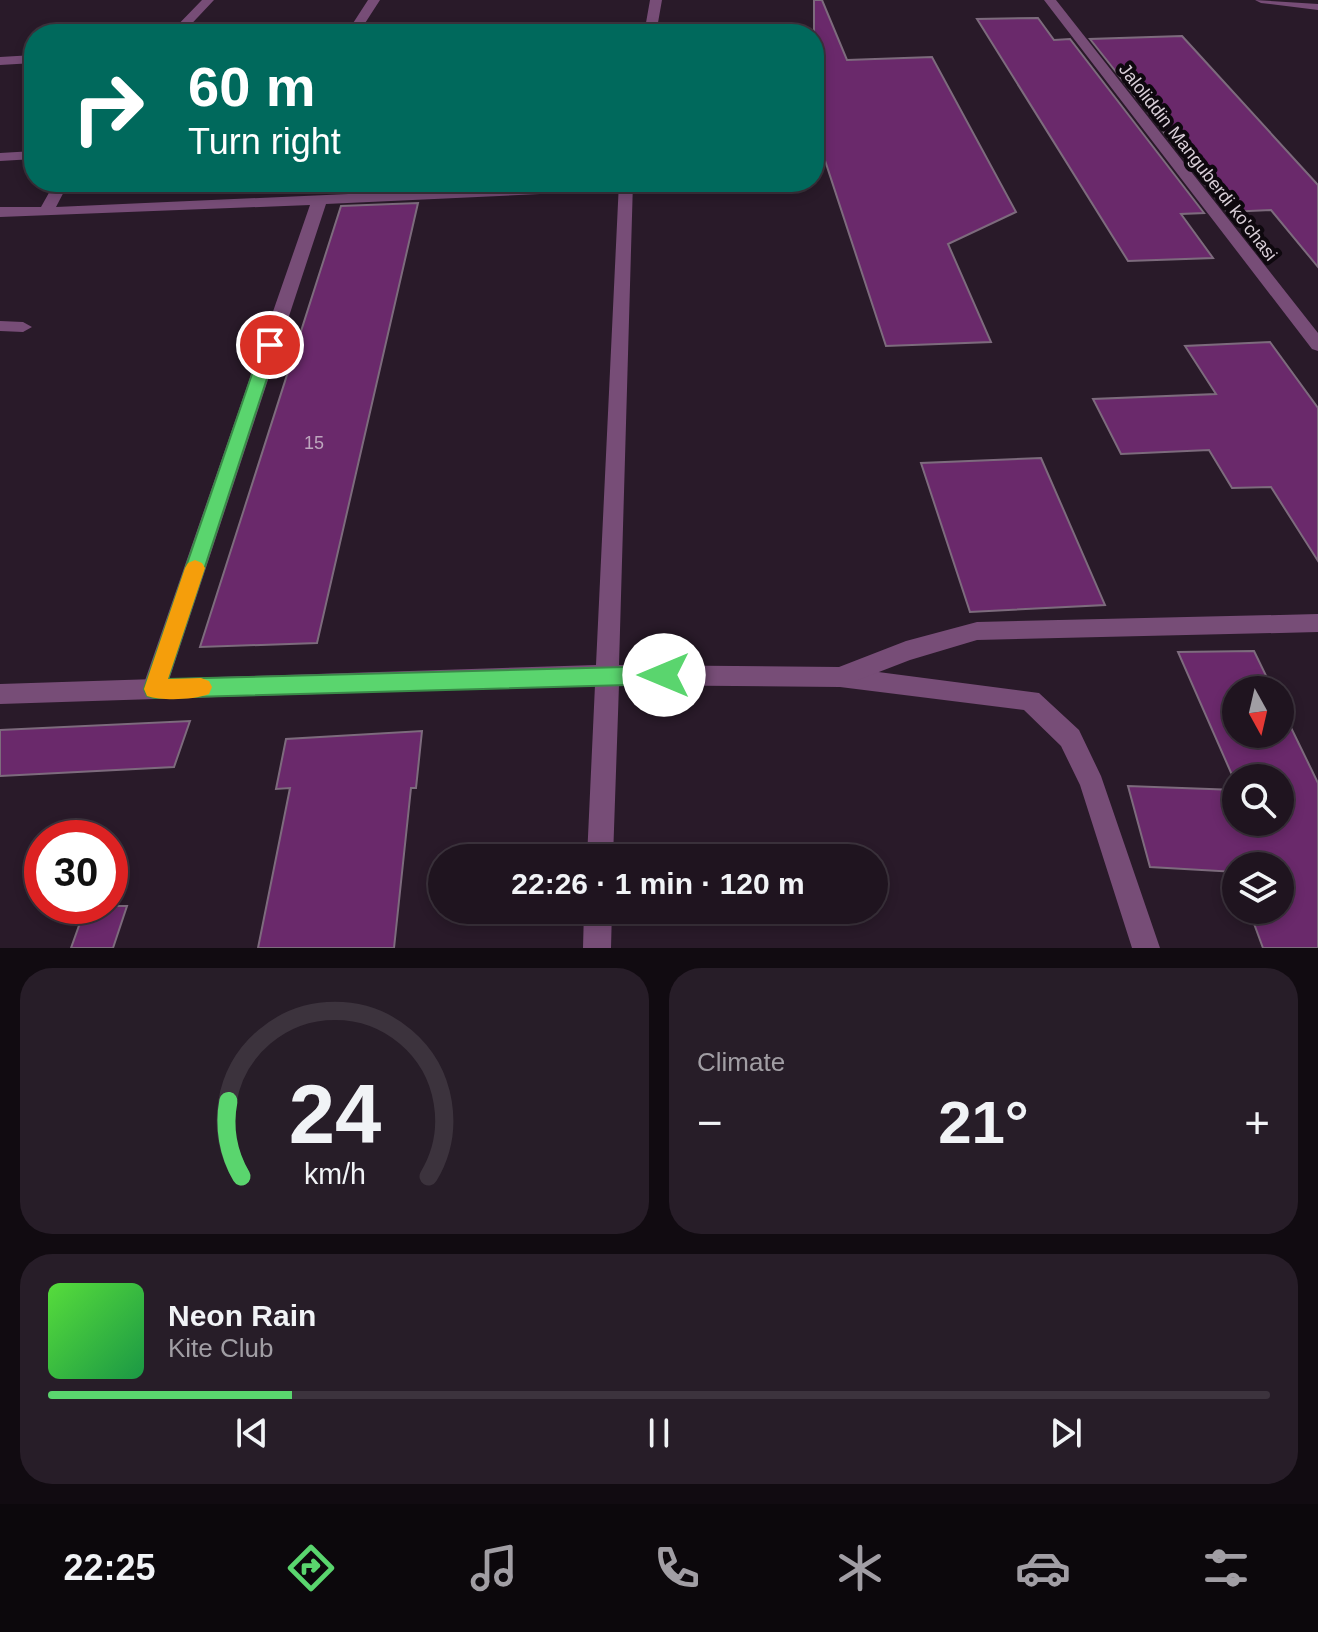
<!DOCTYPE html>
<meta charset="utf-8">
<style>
body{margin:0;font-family:Helvetica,sans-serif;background:#271d28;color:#f1f3f6;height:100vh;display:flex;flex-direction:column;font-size:30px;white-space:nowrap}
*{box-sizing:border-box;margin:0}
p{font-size:26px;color:#a19ea4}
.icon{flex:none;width:44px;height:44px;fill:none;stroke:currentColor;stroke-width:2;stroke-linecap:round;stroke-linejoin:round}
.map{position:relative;height:948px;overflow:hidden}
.panel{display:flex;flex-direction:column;gap:20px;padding:20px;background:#110b11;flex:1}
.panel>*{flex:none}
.guide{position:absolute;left:24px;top:24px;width:800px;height:168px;border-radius:32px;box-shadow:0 4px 12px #0003,0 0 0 2px #3c333d;background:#00695c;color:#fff;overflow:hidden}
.needle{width:52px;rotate:172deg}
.controls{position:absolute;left:1222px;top:676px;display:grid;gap:16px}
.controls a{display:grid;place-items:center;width:72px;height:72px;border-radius:50%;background:#1f141f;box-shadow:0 4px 12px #0003,0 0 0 2px #3c333d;font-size:40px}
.speed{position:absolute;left:24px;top:820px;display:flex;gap:16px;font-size:40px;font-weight:700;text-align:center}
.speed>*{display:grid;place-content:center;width:104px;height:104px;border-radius:50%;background:#1f141f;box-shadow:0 4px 12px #0003,0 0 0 2px #3c333d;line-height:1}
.speed .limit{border:12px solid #d22;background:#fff;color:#111}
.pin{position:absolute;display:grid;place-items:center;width:68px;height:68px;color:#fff;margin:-34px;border:4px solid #fff;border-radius:50%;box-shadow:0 2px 8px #0007}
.me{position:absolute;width:88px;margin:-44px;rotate:270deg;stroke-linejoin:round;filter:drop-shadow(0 0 6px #0008)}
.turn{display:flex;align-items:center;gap:28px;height:168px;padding:0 32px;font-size:36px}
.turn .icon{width:104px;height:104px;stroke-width:2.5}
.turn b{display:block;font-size:56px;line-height:68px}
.big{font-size:60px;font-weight:600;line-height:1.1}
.panel .tile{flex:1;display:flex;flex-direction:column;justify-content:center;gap:12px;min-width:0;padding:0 28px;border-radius:32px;background:#271d28}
.panel .dial{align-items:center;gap:0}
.dial svg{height:208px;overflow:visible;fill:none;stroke:#3c333d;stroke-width:7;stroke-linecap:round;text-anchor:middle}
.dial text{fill:#f1f3f6;stroke:none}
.song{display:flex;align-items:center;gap:24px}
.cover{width:96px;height:96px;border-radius:12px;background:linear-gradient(135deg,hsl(110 70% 55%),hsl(140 70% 35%))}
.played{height:8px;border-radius:4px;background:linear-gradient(90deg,#5ad56e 20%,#3c333d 20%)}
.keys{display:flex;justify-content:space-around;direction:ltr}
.heat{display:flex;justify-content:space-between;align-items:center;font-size:44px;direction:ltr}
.panel .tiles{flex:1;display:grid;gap:20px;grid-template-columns:1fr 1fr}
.tile:last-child{grid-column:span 2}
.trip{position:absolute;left:428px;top:844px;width:460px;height:80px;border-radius:40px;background:#1f141f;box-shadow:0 4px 12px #0003,0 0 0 2px #3c333d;font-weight:600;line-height:80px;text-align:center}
.tabs{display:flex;height:128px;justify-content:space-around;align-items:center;background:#0c080c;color:#a19ea4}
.tabs .icon{width:56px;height:56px}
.tabs .on{color:#5ad56e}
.tabs b{font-size:36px;color:#f1f3f6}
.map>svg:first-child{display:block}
.building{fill:#6a296b;stroke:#7d6b7d;stroke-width:2}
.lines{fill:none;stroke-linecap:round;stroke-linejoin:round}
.service{fill:#774d77;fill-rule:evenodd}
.minor{fill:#774d77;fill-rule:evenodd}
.route{fill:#5ad56e;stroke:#3a8a48;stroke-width:2}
.slow{fill:#f59e0b}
.labels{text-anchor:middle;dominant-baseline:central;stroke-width:8;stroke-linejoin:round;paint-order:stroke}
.far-street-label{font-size:18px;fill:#d9cfd8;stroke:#0e080e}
.number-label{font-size:18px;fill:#bda6bd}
</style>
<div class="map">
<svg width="1318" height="948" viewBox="0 0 1318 948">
<rect width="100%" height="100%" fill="#291a29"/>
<!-- building -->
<path class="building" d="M 814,0 L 822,0 L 847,60 L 932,57 L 1016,212 L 948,244 L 991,342 L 886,346 L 814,127 Z
M 1038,18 L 1054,40 L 1070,39 L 1204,213 L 1181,214 L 1213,258 L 1128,261 L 977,19 Z
M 1182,36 L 1318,185 L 1318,267 L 1271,210 L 1227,212 L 1090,39 Z
M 349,182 L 422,182 L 421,188 L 346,191 Z
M 418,203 L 317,643 L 200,647 L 341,206 Z
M 1270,342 L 1318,408 L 1318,561 L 1271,487 L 1232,488 L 1209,450 L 1121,454 L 1093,399 L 1216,394 L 1185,346 Z
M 1041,458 L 1105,605 L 970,612 L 921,463 Z
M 1254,651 L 1273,690 L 1236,690 L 1236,734 L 1280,734 L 1280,705 L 1318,783 L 1318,948 L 1263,948 L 1249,910 L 1280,910 L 1280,866 L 1236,866 L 1236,872 L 1150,867 L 1128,786 L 1236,790 L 1236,822 L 1280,822 L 1280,778 L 1236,778 L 1236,784 L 1178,652 Z
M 190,721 L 174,767 L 0,776 L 0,730 Z
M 422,731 L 416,788 L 411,788 L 394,948 L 258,948 L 290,788 L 276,789 L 286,739 Z
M 86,906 L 127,906 L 113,948 L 71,948 Z"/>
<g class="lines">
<!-- service -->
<path class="service" d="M 202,0 L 214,0 L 182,34 L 169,34 Z
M 368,0 L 380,0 L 358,34 L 346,34 Z
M 34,151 L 34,159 L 0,161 L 0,153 Z
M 55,182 L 69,182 L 56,207 L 615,182 L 627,182 L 632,186 L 625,190 L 326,204 L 166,689 L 162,696 L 154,699 L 146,696 L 142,689 L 310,205 L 0,217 L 0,207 L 41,207 Z
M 0,321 L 23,322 L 32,327 L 23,332 L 0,331 Z
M 840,667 L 1039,693 L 1079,730 L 1101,776 L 1160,948 L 1132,948 L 1080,785 L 1061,746 L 1024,710 L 840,687 L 832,684 L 828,677 L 832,670 Z"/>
<!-- minor -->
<path class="minor" d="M 650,0 L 662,0 L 656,34 L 644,34 Z
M 1044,0 L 1056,0 L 1318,333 L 1318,351 L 1312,349 Z
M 1255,0 L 1318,4 L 1318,10 L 1261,3 Z
M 34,55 L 34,63 L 0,65 L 0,57 Z
M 619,182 L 633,182 L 619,665 L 839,667 L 906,641 L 977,622 L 1318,614 L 1318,632 L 977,640 L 910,660 L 840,687 L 619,685 L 613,858 L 587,858 L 595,685 L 0,704 L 0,684 L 596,665 Z
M 584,910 L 612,910 L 611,948 L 583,948 Z"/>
</g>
<!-- route -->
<path class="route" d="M 270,340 L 278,345 L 168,679 L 664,666 L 672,669 L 675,675 L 672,682 L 664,684 L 154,698 L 147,696 L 144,689 L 262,345 Z"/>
<!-- slow -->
<path class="slow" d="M 195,560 L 202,563 L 205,568 L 168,679 L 201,678 L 209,681 L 212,687 L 209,694 C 193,700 163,701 147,696 L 144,689 L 185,568 L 188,563 Z"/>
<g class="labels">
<!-- far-street labels -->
<g class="far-street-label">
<text transform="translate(1198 162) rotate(52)">Jaloliddin Manguberdi ko'chasi</text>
</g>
<!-- number labels -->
<g class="number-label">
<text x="314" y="443">15</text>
</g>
</g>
</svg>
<div class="controls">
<a><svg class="needle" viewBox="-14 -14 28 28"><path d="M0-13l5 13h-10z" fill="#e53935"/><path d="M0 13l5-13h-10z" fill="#a19ea4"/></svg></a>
<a><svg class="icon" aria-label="search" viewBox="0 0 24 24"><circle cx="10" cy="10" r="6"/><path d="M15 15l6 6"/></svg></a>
<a><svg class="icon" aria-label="layers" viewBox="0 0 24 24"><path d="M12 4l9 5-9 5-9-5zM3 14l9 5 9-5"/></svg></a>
</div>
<div class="speed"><div class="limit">30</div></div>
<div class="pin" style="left:270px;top:345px;background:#d93025"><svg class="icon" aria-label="arrive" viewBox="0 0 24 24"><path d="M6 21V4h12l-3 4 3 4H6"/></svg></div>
<svg class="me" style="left:664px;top:675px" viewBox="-20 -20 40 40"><circle r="19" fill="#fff"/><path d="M0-13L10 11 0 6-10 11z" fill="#5ad56e"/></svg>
<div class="trip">22:26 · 1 min · 120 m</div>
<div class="guide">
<div class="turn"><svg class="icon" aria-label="right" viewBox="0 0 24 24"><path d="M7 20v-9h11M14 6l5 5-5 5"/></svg><div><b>60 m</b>Turn right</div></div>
</div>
</div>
<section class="panel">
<div class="tiles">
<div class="tile dial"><svg viewBox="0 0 100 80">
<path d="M14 69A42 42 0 1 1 86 69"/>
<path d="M14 69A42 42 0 0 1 9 40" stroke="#5ad56e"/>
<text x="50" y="56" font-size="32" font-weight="700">24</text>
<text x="50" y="72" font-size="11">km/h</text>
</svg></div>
<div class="tile"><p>Climate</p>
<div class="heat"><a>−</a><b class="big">21°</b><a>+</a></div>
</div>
<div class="tile">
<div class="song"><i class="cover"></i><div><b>Neon Rain</b><p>Kite Club</p></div></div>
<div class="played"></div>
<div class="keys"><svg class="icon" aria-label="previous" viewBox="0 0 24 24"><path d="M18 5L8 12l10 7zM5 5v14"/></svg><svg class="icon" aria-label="pause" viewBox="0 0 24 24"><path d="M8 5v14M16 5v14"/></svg><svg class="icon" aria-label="next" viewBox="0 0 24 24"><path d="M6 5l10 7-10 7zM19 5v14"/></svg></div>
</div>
</div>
</section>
<nav class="tabs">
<b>22:25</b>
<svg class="icon on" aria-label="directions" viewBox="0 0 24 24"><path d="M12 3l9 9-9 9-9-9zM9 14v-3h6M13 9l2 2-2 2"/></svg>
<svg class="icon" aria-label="music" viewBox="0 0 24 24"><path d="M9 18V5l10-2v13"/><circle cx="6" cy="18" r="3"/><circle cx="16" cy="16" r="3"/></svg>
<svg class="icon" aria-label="phone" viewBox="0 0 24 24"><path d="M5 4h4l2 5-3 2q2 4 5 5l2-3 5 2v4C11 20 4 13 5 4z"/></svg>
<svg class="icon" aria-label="climate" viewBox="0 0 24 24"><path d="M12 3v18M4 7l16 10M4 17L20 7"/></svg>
<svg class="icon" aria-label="car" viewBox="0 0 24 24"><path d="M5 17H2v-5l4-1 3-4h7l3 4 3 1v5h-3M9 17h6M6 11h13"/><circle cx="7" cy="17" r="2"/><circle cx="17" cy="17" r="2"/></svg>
<svg class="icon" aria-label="filters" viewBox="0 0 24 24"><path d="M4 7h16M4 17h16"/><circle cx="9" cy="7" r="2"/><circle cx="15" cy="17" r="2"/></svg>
</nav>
